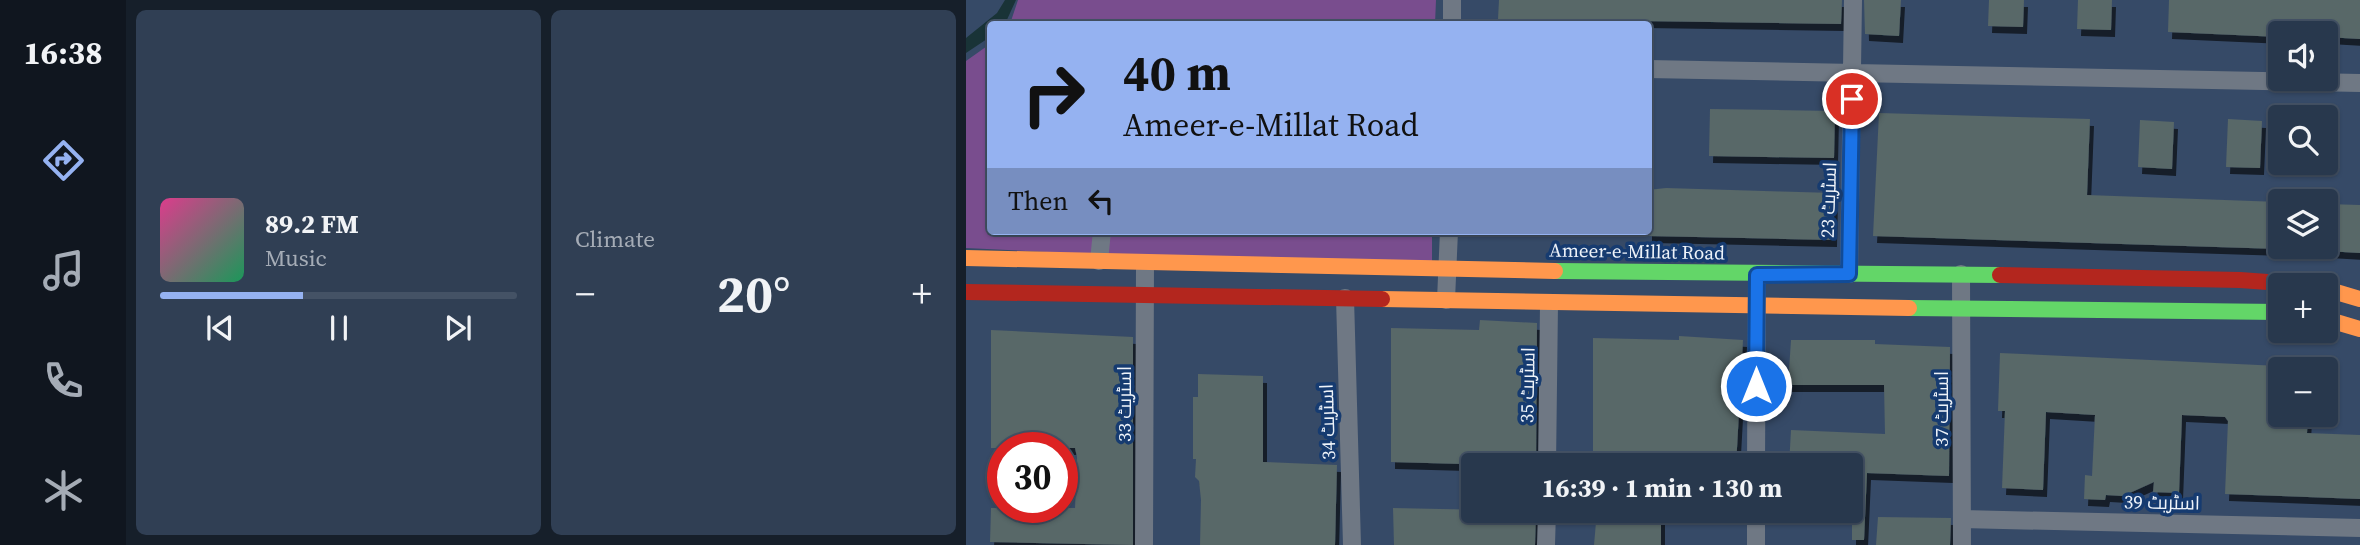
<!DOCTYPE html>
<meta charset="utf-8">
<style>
body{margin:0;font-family:"Source Serif 4",Cairo,serif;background:#303f54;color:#f1f3f6;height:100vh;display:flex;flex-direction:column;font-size:26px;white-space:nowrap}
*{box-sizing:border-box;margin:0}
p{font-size:23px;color:#a5acb6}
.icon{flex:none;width:38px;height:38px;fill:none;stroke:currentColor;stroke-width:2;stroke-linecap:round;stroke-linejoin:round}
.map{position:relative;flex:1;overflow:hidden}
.side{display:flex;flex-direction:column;gap:10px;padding:10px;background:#161f2a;width:840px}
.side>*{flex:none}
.top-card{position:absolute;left:21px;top:21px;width:665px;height:214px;border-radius:7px;box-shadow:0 2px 5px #0004,0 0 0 2px #445265;background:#95b2f1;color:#111;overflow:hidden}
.controls{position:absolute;left:1302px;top:21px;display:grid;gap:14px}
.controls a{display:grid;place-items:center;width:70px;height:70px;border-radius:7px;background:#28384d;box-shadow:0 2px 5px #0004,0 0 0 2px #445265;font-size:35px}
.speed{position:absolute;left:21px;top:432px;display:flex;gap:14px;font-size:35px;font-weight:700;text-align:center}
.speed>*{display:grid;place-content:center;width:91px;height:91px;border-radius:50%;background:#28384d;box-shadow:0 2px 5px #0004,0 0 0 2px #445265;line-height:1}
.speed .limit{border:10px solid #d22;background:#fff;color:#111}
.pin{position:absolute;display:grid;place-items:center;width:60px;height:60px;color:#fff;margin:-30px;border:4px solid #fff;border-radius:50%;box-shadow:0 2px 7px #0007}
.me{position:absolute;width:77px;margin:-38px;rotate:0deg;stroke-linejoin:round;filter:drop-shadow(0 0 5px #0008)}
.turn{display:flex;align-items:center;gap:24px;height:147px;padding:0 21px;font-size:32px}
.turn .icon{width:91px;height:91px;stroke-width:2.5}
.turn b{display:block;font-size:49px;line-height:60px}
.then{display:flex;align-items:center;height:66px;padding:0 21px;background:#0003;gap:14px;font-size:26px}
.big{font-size:52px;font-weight:700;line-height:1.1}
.side .widget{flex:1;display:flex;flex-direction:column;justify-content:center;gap:10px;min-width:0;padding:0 24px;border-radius:10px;background:#303f54}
.song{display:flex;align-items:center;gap:21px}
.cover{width:84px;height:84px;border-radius:10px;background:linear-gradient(135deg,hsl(330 70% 55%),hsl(150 70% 35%))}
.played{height:7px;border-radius:4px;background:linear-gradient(90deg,#95b2f1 40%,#445265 40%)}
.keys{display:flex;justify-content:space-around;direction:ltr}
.heat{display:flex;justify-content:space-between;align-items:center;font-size:38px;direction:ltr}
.side .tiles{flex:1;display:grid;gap:10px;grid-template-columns:repeat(2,1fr)}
.trip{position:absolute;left:495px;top:453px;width:402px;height:70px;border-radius:7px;background:#28384d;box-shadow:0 2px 5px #0004,0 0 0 2px #445265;font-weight:700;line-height:70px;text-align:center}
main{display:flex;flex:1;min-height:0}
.tab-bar{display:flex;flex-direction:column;width:126px;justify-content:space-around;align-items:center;background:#10161f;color:#a5acb6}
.tab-bar .icon{width:49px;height:49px}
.tab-bar .current{color:#95b2f1}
.tab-bar b{font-size:32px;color:#f1f3f6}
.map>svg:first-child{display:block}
.green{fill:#794d8e}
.water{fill:#193337}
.building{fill:#586768;filter:url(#shadow)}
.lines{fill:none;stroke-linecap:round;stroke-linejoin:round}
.street{stroke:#6f7884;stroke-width:18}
.fast{stroke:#63d668;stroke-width:16}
.slow{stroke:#ff974d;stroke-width:16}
.jam{stroke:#b3261e;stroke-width:16}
.route-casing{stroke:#114b97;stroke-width:18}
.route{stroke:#1a73e8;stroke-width:12}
.labels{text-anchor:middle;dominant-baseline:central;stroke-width:7;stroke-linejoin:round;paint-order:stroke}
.street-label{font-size:19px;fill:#eef3f9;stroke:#163b70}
</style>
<main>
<nav class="tab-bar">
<b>16:38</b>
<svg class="icon current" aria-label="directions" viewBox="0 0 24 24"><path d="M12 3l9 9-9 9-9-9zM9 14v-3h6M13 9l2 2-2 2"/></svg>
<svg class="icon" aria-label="music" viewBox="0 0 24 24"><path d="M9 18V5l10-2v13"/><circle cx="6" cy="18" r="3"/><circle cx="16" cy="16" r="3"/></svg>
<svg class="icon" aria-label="phone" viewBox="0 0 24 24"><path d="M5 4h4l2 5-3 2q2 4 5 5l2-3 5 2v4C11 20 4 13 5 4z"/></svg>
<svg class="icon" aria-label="climate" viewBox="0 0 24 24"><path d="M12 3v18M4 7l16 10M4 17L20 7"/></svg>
</nav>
<section class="side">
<div class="tiles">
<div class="widget">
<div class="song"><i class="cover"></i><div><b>89.2 FM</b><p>Music</p></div></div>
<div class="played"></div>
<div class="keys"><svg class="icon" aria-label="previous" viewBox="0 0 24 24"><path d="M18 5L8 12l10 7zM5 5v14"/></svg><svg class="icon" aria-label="pause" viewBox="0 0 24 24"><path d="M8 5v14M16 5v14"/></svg><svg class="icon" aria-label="next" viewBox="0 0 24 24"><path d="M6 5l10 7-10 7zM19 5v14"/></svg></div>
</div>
<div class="widget"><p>Climate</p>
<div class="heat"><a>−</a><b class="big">20°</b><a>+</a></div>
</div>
</div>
</section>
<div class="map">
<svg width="1394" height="545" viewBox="0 0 1394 545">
<defs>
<filter id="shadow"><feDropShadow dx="4" dy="7" stdDeviation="0" flood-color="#0009"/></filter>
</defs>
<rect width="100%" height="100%" fill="#364a67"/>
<!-- green -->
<path class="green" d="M 52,0 L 470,0 L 469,24 L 44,24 Z
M 24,44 L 24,231 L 466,231 L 466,271 L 0,248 L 0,61 Z"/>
<!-- water -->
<path class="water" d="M 39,0 L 50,0 L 39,24 L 24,24 L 24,37 L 0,53 L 0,38 L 31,13 Z"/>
<!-- building -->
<path class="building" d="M 533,0 L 876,0 L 875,24 L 532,19 Z
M 898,0 L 935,0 L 933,36 L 899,34 Z
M 1023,0 L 1058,0 L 1057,27 L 1022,26 Z
M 1112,0 L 1146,0 L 1145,30 L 1111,29 Z
M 1203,0 L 1394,0 L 1394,39 L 1360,37 L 1360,33 L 1314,33 L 1314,37 L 1202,32 Z
M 744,109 L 869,111 L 868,158 L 743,156 Z
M 913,113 L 1124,119 L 1121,195 L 1314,202 L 1314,249 L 907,236 Z
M 1262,119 L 1296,121 L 1294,168 L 1260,167 Z
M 1174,120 L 1208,122 L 1206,169 L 1172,167 Z
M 700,188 L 868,193 L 867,240 L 682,236 L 682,190 Z
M 1360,204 L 1394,205 L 1394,253 L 1360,251 Z
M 514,320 L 571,323 L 570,466 L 425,462 L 425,328 L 513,330 Z
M 25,330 L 167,337 L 167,545 L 24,542 L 25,508 L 109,508 L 111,457 L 109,448 L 25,448 Z
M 713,336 L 777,340 L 770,466 L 627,466 L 627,338 L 713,340 Z
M 825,340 L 909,340 L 909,344 L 984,347 L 983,476 L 901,473 L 898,540 L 886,540 L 886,466 L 823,466 L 825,430 L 919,434 L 918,385 L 822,385 Z
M 1034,353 L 1314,366 L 1314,415 L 1342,415 L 1341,433 L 1394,435 L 1394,499 L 1259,494 L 1262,421 L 1259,417 L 1216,415 L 1213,493 L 1187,492 L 1188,482 L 1157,496 L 1140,495 L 1139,500 L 1118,499 L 1119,475 L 1126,476 L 1129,415 L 1080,412 L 1077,490 L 1036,488 L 1039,411 L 1032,411 Z
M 232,374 L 297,376 L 297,462 L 371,465 L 369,545 L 234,545 L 235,500 L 233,481 L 229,477 L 230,459 L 227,459 L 227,397 L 232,397 Z
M 427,508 L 570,511 L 569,545 L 428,545 Z
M 631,511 L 695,511 L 695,545 L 628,545 Z
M 912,517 L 985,518 L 984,545 L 910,545 Z"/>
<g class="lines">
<!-- street -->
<path class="street" d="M 486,24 L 486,0
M 682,69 L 1394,83
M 133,261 L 136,231
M 883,274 L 887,0
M 995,274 L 996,545
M 379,298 L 386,545
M 480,300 L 483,231
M 581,466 L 583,304
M 790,466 L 791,275
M 996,519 L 1394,528
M 178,545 L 179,263
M 580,545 L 581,511
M 790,545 L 790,511"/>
<!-- fast -->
<path class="fast" d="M 589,271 L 1034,275
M 943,308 L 1314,312"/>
<!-- slow -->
<path class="slow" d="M 0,258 L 589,271
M 1360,289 L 1394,299
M 416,299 L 943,308
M 1360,319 L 1394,329"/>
<!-- jam -->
<path class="jam" d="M 1034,275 L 1274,280 L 1341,285
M 0,292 L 416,299"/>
</g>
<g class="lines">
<!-- route casing -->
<g class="route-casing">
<path id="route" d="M 790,386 L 791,275 L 883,274 L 886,99"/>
</g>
<!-- route -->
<use href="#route" class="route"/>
</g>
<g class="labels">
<!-- street labels -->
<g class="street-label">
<text transform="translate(862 200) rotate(-88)">اسٹریٹ 23</text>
<text transform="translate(671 251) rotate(1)">Ameer-e-Millat Road</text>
<text transform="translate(561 385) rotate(-89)">اسٹریٹ 35</text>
<text transform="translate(158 404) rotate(-90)">اسٹریٹ 33</text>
<text transform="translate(975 409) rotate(-90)">اسٹریٹ 37</text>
<text transform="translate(361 422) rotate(-92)">اسٹریٹ 34</text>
<text transform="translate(1196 502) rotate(1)">اسٹریٹ 39</text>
</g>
</g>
</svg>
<div class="controls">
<a><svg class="icon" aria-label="sound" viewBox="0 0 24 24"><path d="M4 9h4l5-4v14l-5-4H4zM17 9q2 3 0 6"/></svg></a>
<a><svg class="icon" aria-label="search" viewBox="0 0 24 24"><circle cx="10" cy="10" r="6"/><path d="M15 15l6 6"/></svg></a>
<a><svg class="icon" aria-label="layers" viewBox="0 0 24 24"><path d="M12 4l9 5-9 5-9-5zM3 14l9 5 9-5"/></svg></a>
<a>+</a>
<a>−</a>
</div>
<div class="speed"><div class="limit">30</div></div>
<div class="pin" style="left:886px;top:99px;background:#d93025"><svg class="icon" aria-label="arrive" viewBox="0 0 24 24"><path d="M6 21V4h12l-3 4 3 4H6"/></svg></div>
<svg class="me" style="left:790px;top:386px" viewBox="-20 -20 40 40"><circle r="17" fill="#1a73e8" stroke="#fff" stroke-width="3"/><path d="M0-11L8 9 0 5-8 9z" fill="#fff"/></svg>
<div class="trip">16:39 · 1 min · 130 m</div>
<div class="top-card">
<div class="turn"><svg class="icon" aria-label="right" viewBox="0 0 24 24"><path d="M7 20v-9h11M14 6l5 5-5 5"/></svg><div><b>40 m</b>Ameer-e-Millat Road</div></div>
<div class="then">Then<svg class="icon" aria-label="left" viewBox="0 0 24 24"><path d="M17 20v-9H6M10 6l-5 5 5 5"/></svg></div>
</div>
</div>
</main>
